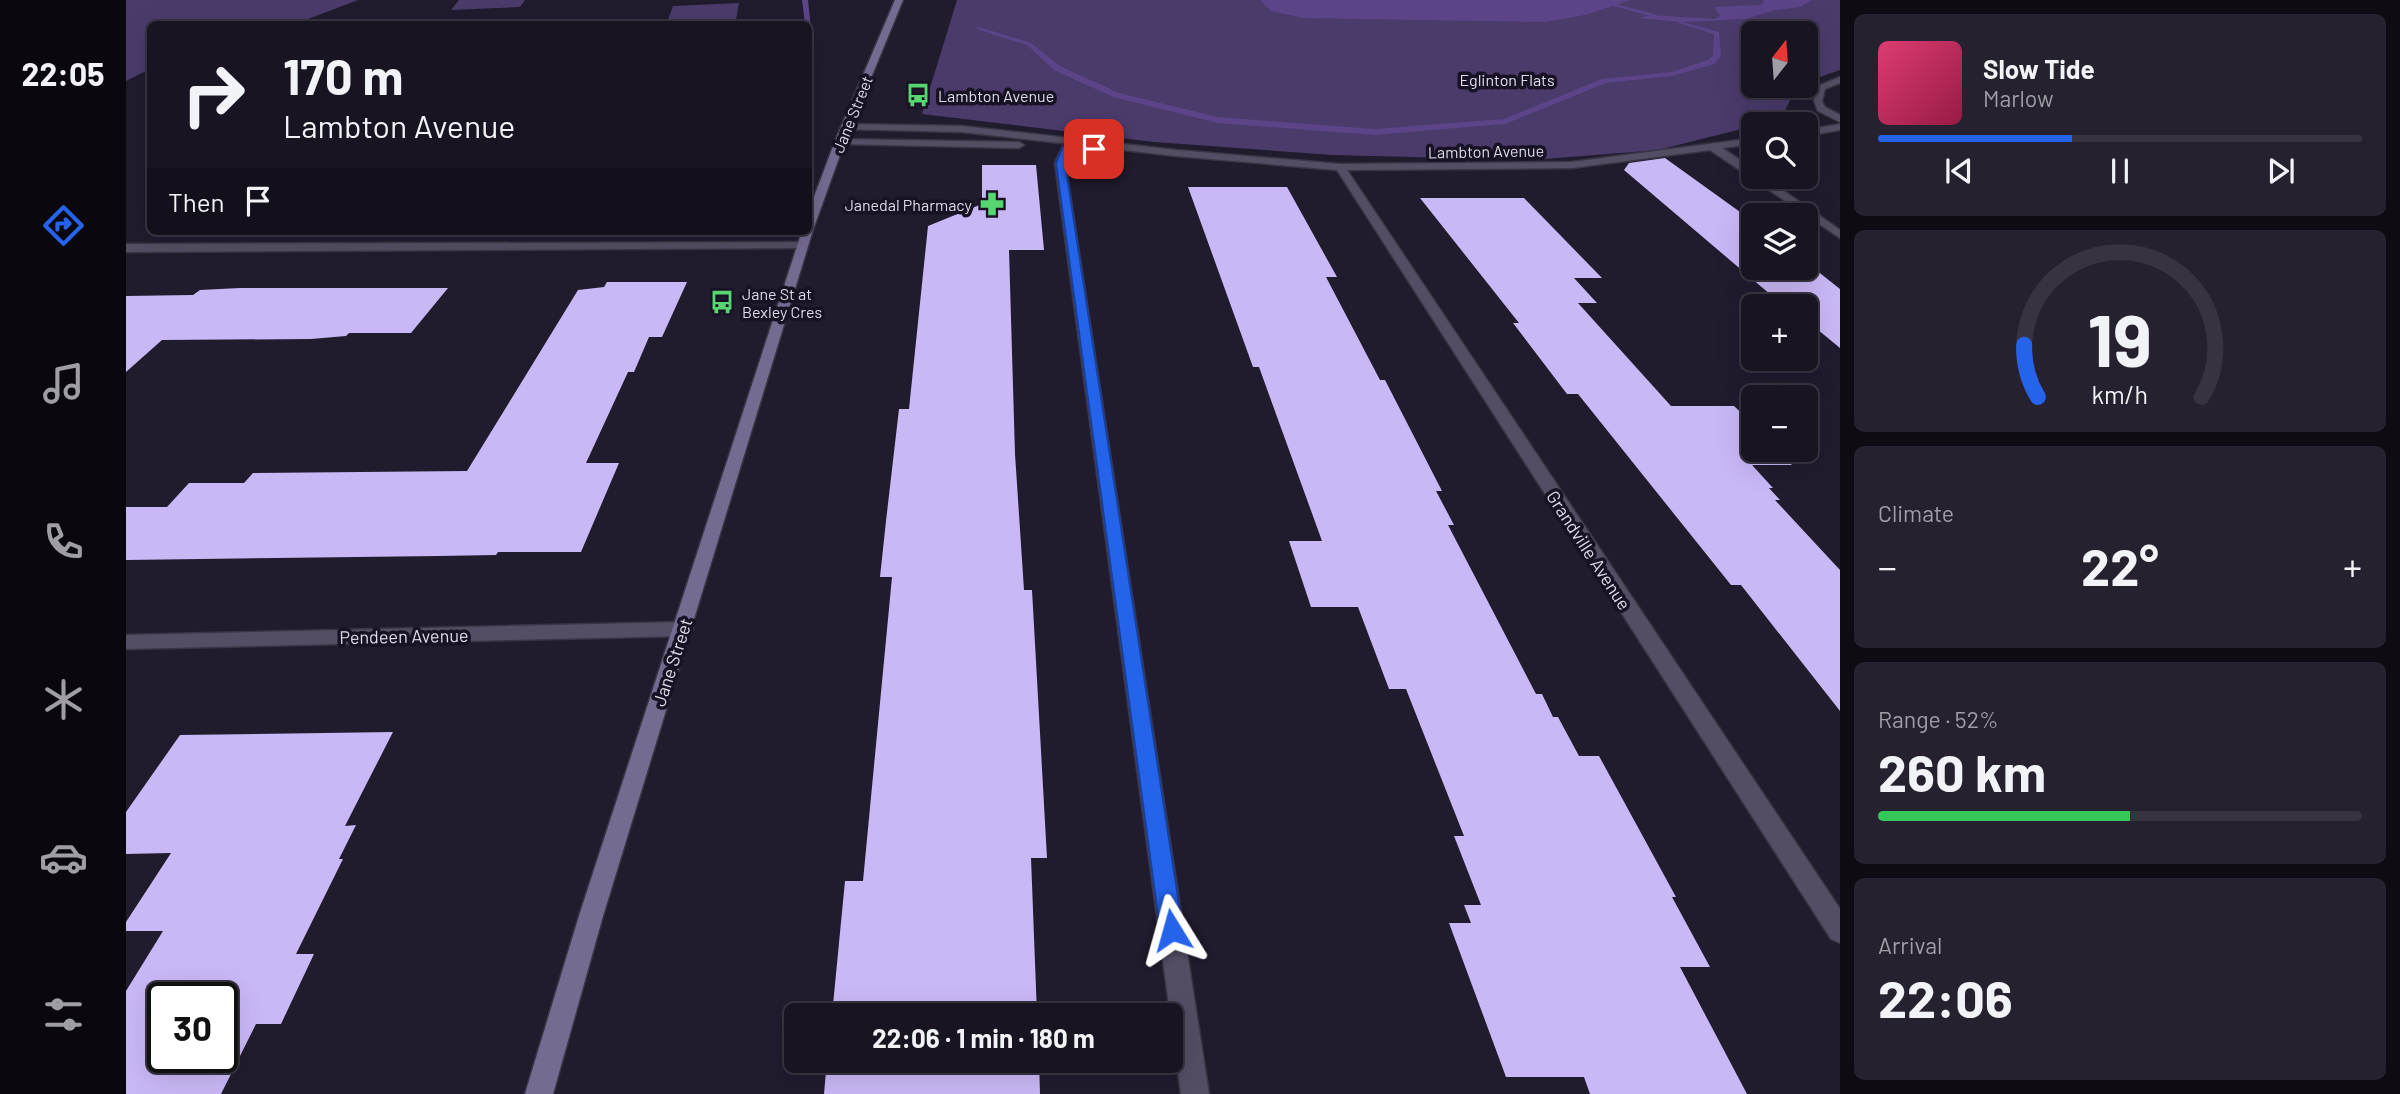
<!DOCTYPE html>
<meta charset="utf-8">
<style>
body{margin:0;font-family:Barlow,sans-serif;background:#26212f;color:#f1f3f6;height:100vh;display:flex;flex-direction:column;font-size:26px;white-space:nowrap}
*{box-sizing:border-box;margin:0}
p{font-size:23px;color:#9f9ea5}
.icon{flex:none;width:38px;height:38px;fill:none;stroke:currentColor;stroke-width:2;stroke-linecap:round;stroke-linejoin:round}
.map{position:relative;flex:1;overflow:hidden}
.panel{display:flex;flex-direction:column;gap:14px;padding:14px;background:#0e0b13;width:560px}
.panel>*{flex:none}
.top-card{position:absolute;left:21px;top:21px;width:665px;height:214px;border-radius:10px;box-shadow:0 7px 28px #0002,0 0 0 2px #373340;background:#191422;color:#f1f3f6;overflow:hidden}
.needle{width:46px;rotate:17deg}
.fabs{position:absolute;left:1615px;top:21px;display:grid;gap:14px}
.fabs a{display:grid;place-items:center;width:77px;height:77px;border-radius:10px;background:#191422;box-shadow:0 7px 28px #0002,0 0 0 2px #373340;font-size:35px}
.speed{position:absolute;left:21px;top:982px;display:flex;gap:14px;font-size:35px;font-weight:700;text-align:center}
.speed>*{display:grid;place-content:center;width:91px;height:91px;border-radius:50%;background:#191422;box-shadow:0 7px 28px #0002,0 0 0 2px #373340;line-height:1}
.speed .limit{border:4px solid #111;border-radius:10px;background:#fff;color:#111}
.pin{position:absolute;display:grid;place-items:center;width:60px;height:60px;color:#fff;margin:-30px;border-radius:14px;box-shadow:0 4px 10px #0006}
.me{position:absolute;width:77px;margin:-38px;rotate:352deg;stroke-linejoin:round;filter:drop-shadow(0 0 5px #0008)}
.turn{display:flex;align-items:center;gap:24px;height:147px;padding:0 21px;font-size:32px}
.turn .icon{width:91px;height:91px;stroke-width:2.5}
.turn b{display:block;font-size:49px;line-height:60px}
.then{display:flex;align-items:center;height:66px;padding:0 21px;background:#0003;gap:14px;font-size:26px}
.big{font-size:52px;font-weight:700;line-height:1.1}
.panel .tile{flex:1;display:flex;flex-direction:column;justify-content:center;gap:10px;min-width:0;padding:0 24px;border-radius:10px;background:#26212f}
.panel .dial{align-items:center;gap:0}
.dial svg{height:182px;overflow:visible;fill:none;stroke:#373340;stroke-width:7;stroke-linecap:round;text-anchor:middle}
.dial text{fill:#f1f3f6;stroke:none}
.song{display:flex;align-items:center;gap:21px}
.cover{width:84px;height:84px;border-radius:10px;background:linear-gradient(135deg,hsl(340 70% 55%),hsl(340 70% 35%))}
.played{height:7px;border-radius:4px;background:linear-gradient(90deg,#2563eb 40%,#373340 40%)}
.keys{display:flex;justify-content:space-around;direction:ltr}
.heat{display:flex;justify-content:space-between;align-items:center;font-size:38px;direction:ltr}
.charge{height:10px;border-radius:5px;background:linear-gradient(90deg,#34c759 52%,#373340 0)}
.trip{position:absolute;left:658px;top:1003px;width:399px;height:70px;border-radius:10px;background:#191422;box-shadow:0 7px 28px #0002,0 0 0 2px #373340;font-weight:700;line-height:70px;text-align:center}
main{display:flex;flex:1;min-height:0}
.tab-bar{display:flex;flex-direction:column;width:126px;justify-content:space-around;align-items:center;background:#0a080e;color:#9f9ea5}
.tab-bar .icon{width:49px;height:49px}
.tab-bar .current{color:#2563eb}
.tab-bar b{font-size:32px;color:#f1f3f6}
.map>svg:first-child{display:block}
.green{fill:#4a3b6b}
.water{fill:#5b4488}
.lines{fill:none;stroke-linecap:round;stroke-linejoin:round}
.stream{fill:#5b4488;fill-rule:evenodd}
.building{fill:#c9b8f6;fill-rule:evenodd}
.street-casing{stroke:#393544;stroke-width:3}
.secondary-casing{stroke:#393544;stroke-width:3}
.street{fill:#544e64;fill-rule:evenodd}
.secondary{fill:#756a90;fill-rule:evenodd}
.route{fill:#2563eb;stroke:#184099;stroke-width:2}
.labels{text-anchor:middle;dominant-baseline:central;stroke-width:7;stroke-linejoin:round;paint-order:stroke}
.far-park-label{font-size:16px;fill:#e0dbef;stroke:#181224}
.far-poi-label{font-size:16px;fill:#dedbe8;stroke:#181224;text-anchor:start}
.far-street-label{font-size:16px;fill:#dedbe8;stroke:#181224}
.street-label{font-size:18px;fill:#dedbe8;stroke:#181224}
</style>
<main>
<nav class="tab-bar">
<b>22:05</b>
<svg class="icon current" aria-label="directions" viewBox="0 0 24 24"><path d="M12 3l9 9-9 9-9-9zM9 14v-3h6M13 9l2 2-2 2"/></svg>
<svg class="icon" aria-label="music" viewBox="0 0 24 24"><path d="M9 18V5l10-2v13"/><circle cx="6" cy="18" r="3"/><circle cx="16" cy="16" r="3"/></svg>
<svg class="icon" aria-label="phone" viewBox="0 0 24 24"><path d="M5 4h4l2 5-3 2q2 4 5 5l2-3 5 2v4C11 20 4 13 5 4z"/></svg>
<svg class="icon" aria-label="climate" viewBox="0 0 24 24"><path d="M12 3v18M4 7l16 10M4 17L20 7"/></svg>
<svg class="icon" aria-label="car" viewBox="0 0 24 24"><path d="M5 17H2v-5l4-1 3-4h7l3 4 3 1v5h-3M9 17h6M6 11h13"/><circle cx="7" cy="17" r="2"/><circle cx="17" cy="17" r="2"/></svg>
<svg class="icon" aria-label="filters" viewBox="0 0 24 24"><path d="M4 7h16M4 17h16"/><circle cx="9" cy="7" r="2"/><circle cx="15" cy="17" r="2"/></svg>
</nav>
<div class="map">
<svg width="1714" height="1094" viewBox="0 0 1714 1094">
<rect width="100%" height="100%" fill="#211b2e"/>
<!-- green -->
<path class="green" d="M 0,0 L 232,0 L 169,24 L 24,24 L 24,69 L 0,81 Z
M 333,0 L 399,0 L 394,7 L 325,10 Z
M 831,0 L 1714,0 L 1714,70 L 1680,82 L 1680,33 L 1628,33 L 1628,86 L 1671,86 L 1655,119 L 1532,150 L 1406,160 L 1206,155 L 1028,142 L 796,114 Z
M 613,3 L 610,20 L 541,22 L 547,6 Z"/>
<!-- water -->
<path class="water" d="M 1134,0 L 1505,0 L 1459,15 L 1420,22 L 1177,18 L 1145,11 Z
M 1637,0 L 1686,0 L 1674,7 L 1650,10 L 1620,19 L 1555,22 L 1513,18 L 1525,15 L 1588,19 L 1594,16 L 1588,7 L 1634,5 L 1638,2 Z"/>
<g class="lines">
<!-- stream -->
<path class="stream" d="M 676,0 L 682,0 L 685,28 L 679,24 Z
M 1465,0 L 1476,0 L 1531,15 L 1528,17 Z
M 1553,21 L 1593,32 L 1595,56 L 1588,64 L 1546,76 L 1480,83 L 1379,124 L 1248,135 L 1092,123 L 987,97 L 928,70 L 901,45 L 850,29 L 853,27 L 905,43 L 934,66 L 993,93 L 1092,117 L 1248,129 L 1378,119 L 1476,79 L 1545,72 L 1582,60 L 1587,56 L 1588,34 L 1553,23 Z"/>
</g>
<!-- building -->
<path class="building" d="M 1539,158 L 1628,222 L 1628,268 L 1680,268 L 1680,262 L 1714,289 L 1714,348 L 1680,320 L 1680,306 L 1664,306 L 1651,295 L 1645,295 L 1498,170 L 1503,163 Z
M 856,165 L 910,165 L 918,250 L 883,250 L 889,454 L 898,590 L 906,590 L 921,858 L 905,858 L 911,1015 L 706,1015 L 719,881 L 737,881 L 766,577 L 754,577 L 760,521 L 773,409 L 783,409 L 802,226 L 856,204 Z
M 1062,187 L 1161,187 L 1211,277 L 1200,277 L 1254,380 L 1259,380 L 1316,491 L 1310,491 L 1328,525 L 1322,525 L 1410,694 L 1416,694 L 1427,717 L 1432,717 L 1453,756 L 1473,756 L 1550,897 L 1546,897 L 1584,967 L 1554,967 L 1621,1094 L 1464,1094 L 1458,1077 L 1380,1077 L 1323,923 L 1345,923 L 1338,905 L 1355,905 L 1328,836 L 1338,836 L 1280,689 L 1263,689 L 1232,607 L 1185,607 L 1163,541 L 1196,541 L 1133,367 L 1127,367 Z
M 1294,198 L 1398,198 L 1476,278 L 1448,278 L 1471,303 L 1452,303 L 1545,406 L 1608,406 L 1628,425 L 1628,450 L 1651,450 L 1666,465 L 1626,465 L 1647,488 L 1643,488 L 1654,500 L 1649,500 L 1714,570 L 1714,711 L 1615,585 L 1605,585 L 1452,394 L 1441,394 L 1387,323 L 1393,323 Z
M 481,282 L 561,282 L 536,337 L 523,337 L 508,372 L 502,372 L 460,463 L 493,463 L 455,552 L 372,552 L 370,555 L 313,556 L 0,560 L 0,507 L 41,507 L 63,483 L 118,483 L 127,473 L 341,471 L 452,290 L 478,287 Z
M 114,288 L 322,288 L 285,333 L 223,333 L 220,336 L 185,339 L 36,340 L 0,372 L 0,296 L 67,295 L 74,290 Z
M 267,732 L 219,826 L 230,825 L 213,859 L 217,859 L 170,954 L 188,954 L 155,1024 L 130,1024 L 95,1094 L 0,1094 L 0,991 L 37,931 L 0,931 L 0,922 L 45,853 L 0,854 L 0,812 L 54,735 ZM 37,998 L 96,998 L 96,1057 L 37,1057 Z
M 701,1060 L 913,1060 L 914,1094 L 698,1094 Z"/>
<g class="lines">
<!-- street casing -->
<g class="street-casing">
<path id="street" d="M 1714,77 L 1714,83 L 1699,89 L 1696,101 L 1699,107 L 1714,115 L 1714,122 L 1692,111 L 1688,101 L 1692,86 Z
M 720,124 L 836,126 L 1050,150 L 1214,164 L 1446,162 L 1628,138 L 1628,144 L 1596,148 L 1628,169 L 1628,177 L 1638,177 L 1714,230 L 1714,238 L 1584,150 L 1446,168 L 1221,170 L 1714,909 L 1714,943 L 1705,939 L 1211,170 L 1050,156 L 836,132 L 717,129 L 715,127 Z
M 1714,124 L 1714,130 L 1680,136 L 1680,130 Z
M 711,139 L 893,142 L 898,145 L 893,148 L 714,144 L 709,141 Z
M 941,145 L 946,148 L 939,163 L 1083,1094 L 1055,1094 L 929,163 L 936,148 Z
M 681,242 L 683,244 L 677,248 L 0,252 L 0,244 Z
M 557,622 L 564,624 L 567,629 L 564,634 L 557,636 L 0,649 L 0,635 Z"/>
</g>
<!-- secondary casing -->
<g class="secondary-casing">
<path id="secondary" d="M 769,0 L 777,0 L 719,141 L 687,230 L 477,916 L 427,1094 L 399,1094 L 453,916 L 676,231 L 682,231 L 682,213 L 709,141 Z"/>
</g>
<!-- street -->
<use href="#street" class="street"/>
<!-- secondary -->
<use href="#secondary" class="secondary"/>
</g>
<!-- route -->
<path class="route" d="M 937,146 L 968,147 L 972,149 L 968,152 L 944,151 L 939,163 L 1057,930 L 1054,937 L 1046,941 L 1038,937 L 1034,930 L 930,163 Z"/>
<!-- icons -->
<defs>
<g id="bus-bare" transform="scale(1.89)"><path d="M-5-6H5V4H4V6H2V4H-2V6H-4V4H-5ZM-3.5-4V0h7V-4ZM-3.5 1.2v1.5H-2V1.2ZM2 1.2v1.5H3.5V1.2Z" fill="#57d570" stroke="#181224" stroke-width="2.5" paint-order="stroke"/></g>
<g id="pharmacy-bare" transform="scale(1.89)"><path d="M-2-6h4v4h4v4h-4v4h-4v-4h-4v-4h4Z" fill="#57d570" stroke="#181224" stroke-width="2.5" paint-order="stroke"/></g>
</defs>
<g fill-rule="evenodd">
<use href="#bus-bare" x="792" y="95"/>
<use href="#pharmacy-bare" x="866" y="204"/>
<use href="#bus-bare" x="596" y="302"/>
</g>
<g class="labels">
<!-- far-park labels -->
<g class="far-park-label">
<text x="1381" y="79">Eglinton Flats</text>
</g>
<!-- far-poi labels -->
<g class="far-poi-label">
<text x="812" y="95">Lambton Avenue</text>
<text x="846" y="204" text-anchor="end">Janedal Pharmacy</text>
<text x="616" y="293">Jane St at<tspan x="616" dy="18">Bexley Cres</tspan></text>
</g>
<!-- far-street labels -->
<g class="far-street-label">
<text transform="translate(726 114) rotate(-68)">Jane Street</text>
<text transform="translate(1360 151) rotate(-1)">Lambton Avenue</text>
</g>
<!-- street labels -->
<g class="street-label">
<text transform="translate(1463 550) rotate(57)">Grandville Avenue</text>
<text transform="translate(278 636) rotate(-1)">Pendeen Avenue</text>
<text transform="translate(546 662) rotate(-72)">Jane Street</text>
</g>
</g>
</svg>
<div class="fabs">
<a><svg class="needle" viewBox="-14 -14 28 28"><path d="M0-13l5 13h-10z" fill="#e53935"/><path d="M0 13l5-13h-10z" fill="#9f9ea5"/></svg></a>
<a><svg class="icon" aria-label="search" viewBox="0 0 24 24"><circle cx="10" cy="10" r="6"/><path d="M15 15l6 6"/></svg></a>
<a><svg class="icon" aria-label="layers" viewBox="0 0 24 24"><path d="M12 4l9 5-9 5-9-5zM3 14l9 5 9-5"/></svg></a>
<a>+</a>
<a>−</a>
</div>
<div class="speed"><div class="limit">30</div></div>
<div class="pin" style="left:968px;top:149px;background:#d93025"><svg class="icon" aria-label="arrive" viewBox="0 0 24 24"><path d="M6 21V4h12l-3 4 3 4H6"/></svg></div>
<svg class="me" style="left:1046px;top:930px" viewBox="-20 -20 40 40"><path d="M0-17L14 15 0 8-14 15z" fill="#2563eb" stroke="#fff" stroke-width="4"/></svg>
<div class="trip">22:06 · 1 min · 180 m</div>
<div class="top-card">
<div class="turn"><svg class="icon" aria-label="right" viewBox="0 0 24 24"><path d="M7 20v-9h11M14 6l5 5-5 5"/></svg><div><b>170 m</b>Lambton Avenue</div></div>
<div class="then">Then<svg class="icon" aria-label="arrive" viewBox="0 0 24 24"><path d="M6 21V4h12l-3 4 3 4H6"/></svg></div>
</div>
</div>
<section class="panel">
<div class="tile">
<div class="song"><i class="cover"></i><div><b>Slow Tide</b><p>Marlow</p></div></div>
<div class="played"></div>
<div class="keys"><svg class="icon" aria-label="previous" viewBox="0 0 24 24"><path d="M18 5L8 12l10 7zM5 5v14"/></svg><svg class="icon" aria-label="pause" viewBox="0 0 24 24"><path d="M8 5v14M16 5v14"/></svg><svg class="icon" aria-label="next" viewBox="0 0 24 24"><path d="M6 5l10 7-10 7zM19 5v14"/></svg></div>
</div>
<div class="tile dial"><svg viewBox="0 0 100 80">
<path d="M14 69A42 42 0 1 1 86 69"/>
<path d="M14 69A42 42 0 0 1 8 46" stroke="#2563eb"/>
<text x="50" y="56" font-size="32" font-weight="700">19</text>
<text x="50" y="72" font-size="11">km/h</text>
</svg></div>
<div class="tile"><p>Climate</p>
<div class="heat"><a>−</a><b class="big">22°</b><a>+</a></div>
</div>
<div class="tile"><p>Range · 52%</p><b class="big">260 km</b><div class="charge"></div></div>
<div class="tile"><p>Arrival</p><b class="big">22:06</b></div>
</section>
</main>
